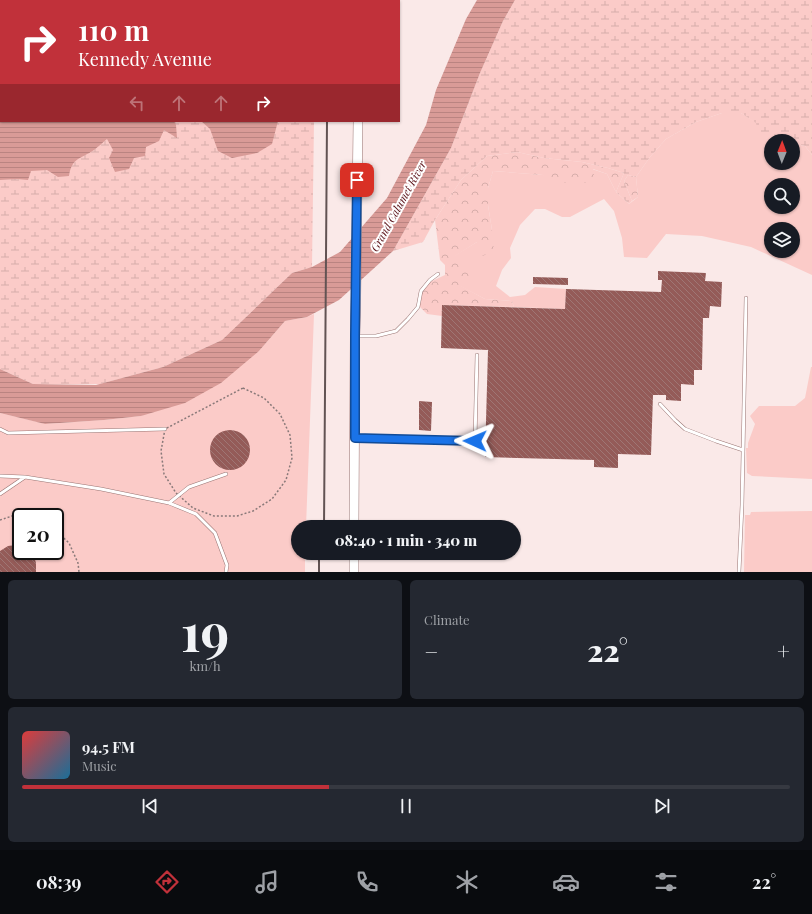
<!DOCTYPE html>
<meta charset="utf-8">
<style>
body{margin:0;font-family:"Playfair Display",serif;background:#242831;color:#f1f3f6;height:100vh;display:flex;flex-direction:column;font-size:15px;white-space:nowrap}
*{box-sizing:border-box;margin:0}
p{font-size:13px;color:#9ea1a6}
.icon{flex:none;width:22px;height:22px;fill:none;stroke:currentColor;stroke-width:2;stroke-linecap:round;stroke-linejoin:round}
.map{position:relative;height:572px;overflow:hidden}
.panel{display:flex;flex-direction:column;gap:8px;padding:8px;background:#0d0f14;flex:1}
.panel>*{flex:none}
.guide{position:absolute;left:0px;top:0px;width:400px;height:122px;box-shadow:0 1px 3px #0004;background:#c1313a;color:#fff;overflow:hidden}
.needle{width:26px;rotate:1deg}
.fabs{position:absolute;left:764px;top:134px;display:grid;gap:8px}
.fabs a{display:grid;place-items:center;width:36px;height:36px;border-radius:50%;background:#171b24;box-shadow:0 1px 3px #0004;font-size:20px}
.speed{position:absolute;left:12px;top:508px;display:flex;gap:8px;font-size:20px;font-weight:700;text-align:center}
.speed>*{display:grid;place-content:center;width:52px;height:52px;border-radius:50%;background:#171b24;box-shadow:0 1px 3px #0004;line-height:1}
.speed .limit{border:2px solid #111;border-radius:6px;background:#fff;color:#111}
.pin{position:absolute;display:grid;place-items:center;width:34px;height:34px;color:#fff;margin:-17px;border-radius:8px;box-shadow:0 2px 6px #0006}
.me{position:absolute;width:44px;margin:-22px;rotate:271deg;stroke-linejoin:round;filter:drop-shadow(0 0 3px #0008)}
.turn{display:flex;align-items:center;gap:14px;height:84px;padding:0 12px;font-size:18px}
.turn .icon{width:52px;height:52px;stroke-width:2.5}
.turn b{display:block;font-size:28px;line-height:34px}
.lanes{display:flex;align-items:center;height:38px;padding:0 12px;background:#0003;justify-content:center;gap:20px;direction:ltr}
.lanes .off{opacity:.35}
.big{font-size:30px;font-weight:800;line-height:1.1}
.panel .tile{flex:1;display:flex;flex-direction:column;justify-content:center;gap:6px;min-width:0;padding:0 14px;border-radius:6px;background:#242831}
.panel .dial{align-items:center;gap:0}
.dial b{font-size:52px;line-height:1}
.song{display:flex;align-items:center;gap:12px}
.cover{width:48px;height:48px;border-radius:6px;background:linear-gradient(135deg,hsl(0 70% 55%),hsl(200 70% 35%))}
.played{height:4px;border-radius:2px;background:linear-gradient(90deg,#c1313a 40%,#363941 40%)}
.keys{display:flex;justify-content:space-around;direction:ltr}
.heat{display:flex;justify-content:space-between;align-items:center;font-size:22px;direction:ltr}
.panel .tiles{flex:1;display:grid;gap:8px;grid-template-columns:1fr 1fr}
.tile:last-child{grid-column:span 2}
.trip{position:absolute;left:291px;top:520px;width:230px;height:40px;border-radius:20px;background:#171b24;box-shadow:0 1px 3px #0004;font-weight:800;line-height:40px;text-align:center}
.menu{display:flex;height:64px;justify-content:space-around;align-items:center;background:#090b0e;color:#9ea1a6}
.menu .icon{width:28px;height:28px}
.menu .active{color:#c1313a}
.menu b{font-size:18px;color:#f1f3f6}
.map>svg:first-child{display:block}
.green{fill:#fbcbc8;fill-rule:evenodd}
.forest{fill:url(#forest-crowns)}
.wetland{fill:url(#wetland-marsh)}
.water{fill:url(#water-rules)}
.building{fill:url(#building-back-hatch)}
.lines{fill:none;stroke-linecap:round;stroke-linejoin:round}
.service-casing{stroke:#9a7573;stroke-width:4}
.secondary-casing{stroke:#9a7573;stroke-width:10}
.path{stroke:#897979;stroke-width:1.5;stroke-dasharray:2 2;stroke-linecap:butt}
.service{stroke:#fff;stroke-width:3}
.secondary{stroke:#fff;stroke-width:9}
.rail{stroke:#625353;stroke-width:2}
.route-casing{stroke:#114b97;stroke-width:10}
.route{stroke:#1a73e8;stroke-width:7}
.labels{text-anchor:middle;dominant-baseline:central;stroke-width:4;stroke-linejoin:round;paint-order:stroke}
.water-label{font-size:11px;font-style:italic;fill:#580e14;stroke:#fff}
</style>
<div class="map">
<svg width="812" height="572" viewBox="0 0 812 572">
<defs>
<pattern id="forest-crowns" width="20" height="18" patternUnits="userSpaceOnUse"><rect width="20" height="18" fill="#fbcbc8"/><path d="M2 6a3 3 0 1 1 6 0M12 15a3 3 0 1 1 6 0" fill="none" stroke="#d6adaa"/></pattern>
<pattern id="wetland-marsh" width="20" height="14" patternUnits="userSpaceOnUse"><rect width="20" height="14" fill="#fbcbc8"/><path d="M1 5h8M5 5V1M11 12h8M15 12V8" fill="none" stroke="#d6adaa"/></pattern>
<pattern id="water-rules" width="6" height="5" patternUnits="userSpaceOnUse"><rect width="6" height="5" fill="#d99b97"/><path d="M0 2.5h6" fill="none" stroke="#ba8481"/></pattern>
<pattern id="building-back-hatch" width="6" height="6" patternUnits="userSpaceOnUse"><rect width="6" height="6" fill="#945b58"/><path d="M-1 5l2 2M0 0l6 6M5-1l2 2" fill="none" stroke="#9f7674"/></pattern>
</defs>
<rect width="100%" height="100%" fill="#fae9e8"/>
<!-- green -->
<path class="green" d="M 722,113 L 741,113 L 757,123 L 774,137 L 787,141 L 771,141 L 771,163 L 793,163 L 793,143 L 805,146 L 812,155 L 812,275 L 751,247 L 702,236 L 666,234 L 647,258 L 624,257 L 622,238 L 614,211 L 604,199 L 570,217 L 562,217 L 545,209 L 535,209 L 520,225 L 510,248 L 511,258 L 502,270 L 496,286 L 510,297 L 525,295 L 535,287 L 566,289 L 565,309 L 514,307 L 512,301 L 485,299 L 460,286 L 454,256 L 477,242 L 492,230 L 488,205 L 488,188 L 493,171 L 543,175 L 594,183 L 592,169 L 607,174 L 616,192 L 629,204 L 638,197 L 636,177 L 650,157 L 666,139 L 696,122 ZM 771,185 L 793,185 L 793,207 L 771,207 ZM 771,229 L 793,229 L 793,251 L 771,251 Z
M 314,314 L 306,527 L 298,527 L 298,553 L 305,553 L 305,572 L 0,572 L 0,413 L 46,424 L 104,420 L 141,416 L 259,351 L 285,321 L 307,317 ZM 21,517 L 55,517 L 55,551 L 21,551 Z
M 811,367 L 812,367 L 812,479 L 752,476 L 747,473 L 746,448 L 748,448 L 748,443 L 755,424 L 750,416 L 759,406 L 795,406 L 805,398 Z
M 812,511 L 812,572 L 744,572 L 745,515 L 750,515 L 751,512 Z"/>
<!-- forest -->
<path class="forest" d="M 517,152 L 544,158 L 582,162 L 608,168 L 624,173 L 616,192 L 607,174 L 593,169 L 595,183 L 548,183 L 543,175 L 493,171 L 488,188 L 488,205 L 492,230 L 494,252 L 482,256 L 477,242 L 455,256 L 470,272 L 467,281 L 461,286 L 485,299 L 512,301 L 514,307 L 442,305 L 442,316 L 427,314 L 418,305 L 420,294 L 430,282 L 445,275 L 445,265 L 440,260 L 435,220 L 461,180 L 487,156 Z
M 628,175 L 636,177 L 638,197 L 632,201 L 624,181 Z"/>
<!-- wetland -->
<path class="wetland" d="M 515,0 L 812,0 L 812,155 L 805,146 L 793,143 L 793,141 L 787,141 L 758,133 L 756,123 L 741,113 L 722,113 L 696,122 L 666,139 L 650,157 L 636,177 L 628,175 L 624,181 L 632,201 L 629,204 L 616,192 L 624,173 L 608,168 L 582,162 L 544,158 L 517,152 L 487,156 L 461,180 L 435,220 L 423,242 L 393,251 L 451,148 L 480,73 L 503,21 Z
M 1,53 L 1,121 L 314,121 L 312,267 L 292,273 L 222,340 L 163,367 L 100,384 L 33,384 L 0,369 L 0,54 Z"/>
<!-- water -->
<path class="water" d="M 477,0 L 515,0 L 503,21 L 480,73 L 451,148 L 393,251 L 339,300 L 307,317 L 285,321 L 259,351 L 221,383 L 185,403 L 141,416 L 104,420 L 45,424 L 0,413 L 0,369 L 33,384 L 96,385 L 163,367 L 222,340 L 292,273 L 312,267 L 340,252 L 387,198 L 426,125 L 436,90 L 466,19 Z
M 1,99 L 1,121 L 174,121 L 176,125 L 177,138 L 164,130 L 159,141 L 146,147 L 145,156 L 134,158 L 129,169 L 115,172 L 109,158 L 113,150 L 107,139 C 102,143 98,147 94,150 C 81,159 72,157 69,176 L 58,177 L 47,170 L 31,171 L 28,180 L 17,179 L 0,180 L 0,100 Z
M 201,121 L 278,121 L 272,144 L 257,153 L 232,158 L 218,151 L 210,129 Z"/>
<!-- building -->
<path class="building" d="M 658,271 L 706,273 L 705,281 L 722,282 L 721,307 L 710,306 L 709,318 L 703,318 L 702,370 L 694,370 L 694,385 L 681,384 L 681,401 L 666,400 L 666,395 L 653,395 L 651,455 L 618,454 L 618,468 L 594,467 L 594,460 L 485,457 L 488,350 L 441,348 L 442,305 L 565,309 L 566,289 L 661,292 L 662,280 L 658,280 Z
M 533,277 L 568,278 L 568,285 L 533,284 Z
M 419,401 L 432,402 L 431,431 L 419,430 Z
M210 450a20 20 0 1 1 40 0a20 20 0 1 1-40 0Z
M 15,545 L 21,546 L 21,551 L 30,551 L 34,556 L 36,563 L 36,572 L 0,572 L 0,551 L 8,546 Z"/>
<g class="lines">
<!-- service casing -->
<g class="service-casing">
<path id="service" d="M 357,336 L 376,336 L 396,331 L 408,319 L 418,307 L 421,291 L 430,280 L 438,274
M 660,404 L 675,420 L 685,429 L 716,441 L 743,450
M 0,429 L 8,433 L 165,429
M 355,438 L 475,441 L 477,355
M 0,476 L 25,477 L 101,489 L 169,503 L 196,514 L 215,533 L 227,565 L 226,572
M 0,494 L 25,477
M 169,503 L 189,487 L 226,474
M 739,572 L 742,505 L 746,298"/>
</g>
<!-- secondary casing -->
<g class="secondary-casing">
<path id="secondary" d="M 360,1 L 360,0
M 354,527 L 355,337 L 356,296 L 358,121
M 354,572 L 354,553"/>
</g>
<!-- path -->
<path class="path" d="M 243,388 L 264,398 L 280,414 L 290,435 L 292,458 L 286,480 L 272,499 L 253,511 L 237,516 L 214,516 L 193,508 L 176,493 L 164,474 L 161,451 L 165,429 Z
M 0,520 L 12,516 L 21,517
M 55,530 L 69,543 L 78,563 L 79,572"/>
<!-- service -->
<use href="#service" class="service"/>
<!-- secondary -->
<use href="#secondary" class="secondary"/>
<!-- rail -->
<path class="rail" d="M 324,1 L 324,0
M 324,527 L 327,121
M 319,572 L 319,553"/>
</g>
<g class="lines">
<!-- route casing -->
<g class="route-casing">
<path id="route" d="M 357,180 L 355,336 L 355,438 L 475,441"/>
</g>
<!-- route -->
<use href="#route" class="route"/>
</g>
<g class="labels">
<!-- water labels -->
<g class="water-label">
<text transform="translate(398 206) rotate(-61)">Grand Calumet River</text>
</g>
</g>
</svg>
<div class="fabs">
<a><svg class="needle" viewBox="-14 -14 28 28"><path d="M0-13l5 13h-10z" fill="#e53935"/><path d="M0 13l5-13h-10z" fill="#9ea1a6"/></svg></a>
<a><svg class="icon" aria-label="search" viewBox="0 0 24 24"><circle cx="10" cy="10" r="6"/><path d="M15 15l6 6"/></svg></a>
<a><svg class="icon" aria-label="layers" viewBox="0 0 24 24"><path d="M12 4l9 5-9 5-9-5zM3 14l9 5 9-5"/></svg></a>
</div>
<div class="speed"><div class="limit">20</div></div>
<div class="pin" style="left:357px;top:180px;background:#d93025"><svg class="icon" aria-label="arrive" viewBox="0 0 24 24"><path d="M6 21V4h12l-3 4 3 4H6"/></svg></div>
<svg class="me" style="left:475px;top:441px" viewBox="-20 -20 40 40"><path d="M0-17L14 15 0 8-14 15z" fill="#1a73e8" stroke="#fff" stroke-width="4"/></svg>
<div class="trip">08:40 · 1 min · 340 m</div>
<div class="guide">
<div class="turn"><svg class="icon" aria-label="right" viewBox="0 0 24 24"><path d="M7 20v-9h11M14 6l5 5-5 5"/></svg><div><b>110 m</b>Kennedy Avenue</div></div>
<div class="lanes"><svg class="icon off" aria-label="left" viewBox="0 0 24 24"><path d="M17 20v-9H6M10 6l-5 5 5 5"/></svg><svg class="icon off" aria-label="ahead" viewBox="0 0 24 24"><path d="M12 20V5M6 11l6-6 6 6"/></svg><svg class="icon off" aria-label="ahead" viewBox="0 0 24 24"><path d="M12 20V5M6 11l6-6 6 6"/></svg><svg class="icon" aria-label="right" viewBox="0 0 24 24"><path d="M7 20v-9h11M14 6l5 5-5 5"/></svg></div>
</div>
</div>
<section class="panel">
<div class="tiles">
<div class="tile dial"><b>19</b><p>km/h</p></div>
<div class="tile"><p>Climate</p>
<div class="heat"><a>−</a><b class="big">22°</b><a>+</a></div>
</div>
<div class="tile">
<div class="song"><i class="cover"></i><div><b>94.5 FM</b><p>Music</p></div></div>
<div class="played"></div>
<div class="keys"><svg class="icon" aria-label="previous" viewBox="0 0 24 24"><path d="M18 5L8 12l10 7zM5 5v14"/></svg><svg class="icon" aria-label="pause" viewBox="0 0 24 24"><path d="M8 5v14M16 5v14"/></svg><svg class="icon" aria-label="next" viewBox="0 0 24 24"><path d="M6 5l10 7-10 7zM19 5v14"/></svg></div>
</div>
</div>
</section>
<nav class="menu">
<b>08:39</b>
<svg class="icon active" aria-label="directions" viewBox="0 0 24 24"><path d="M12 3l9 9-9 9-9-9zM9 14v-3h6M13 9l2 2-2 2"/></svg>
<svg class="icon" aria-label="music" viewBox="0 0 24 24"><path d="M9 18V5l10-2v13"/><circle cx="6" cy="18" r="3"/><circle cx="16" cy="16" r="3"/></svg>
<svg class="icon" aria-label="phone" viewBox="0 0 24 24"><path d="M5 4h4l2 5-3 2q2 4 5 5l2-3 5 2v4C11 20 4 13 5 4z"/></svg>
<svg class="icon" aria-label="climate" viewBox="0 0 24 24"><path d="M12 3v18M4 7l16 10M4 17L20 7"/></svg>
<svg class="icon" aria-label="car" viewBox="0 0 24 24"><path d="M5 17H2v-5l4-1 3-4h7l3 4 3 1v5h-3M9 17h6M6 11h13"/><circle cx="7" cy="17" r="2"/><circle cx="17" cy="17" r="2"/></svg>
<svg class="icon" aria-label="filters" viewBox="0 0 24 24"><path d="M4 7h16M4 17h16"/><circle cx="9" cy="7" r="2"/><circle cx="15" cy="17" r="2"/></svg>
<b>22°</b>
</nav>
